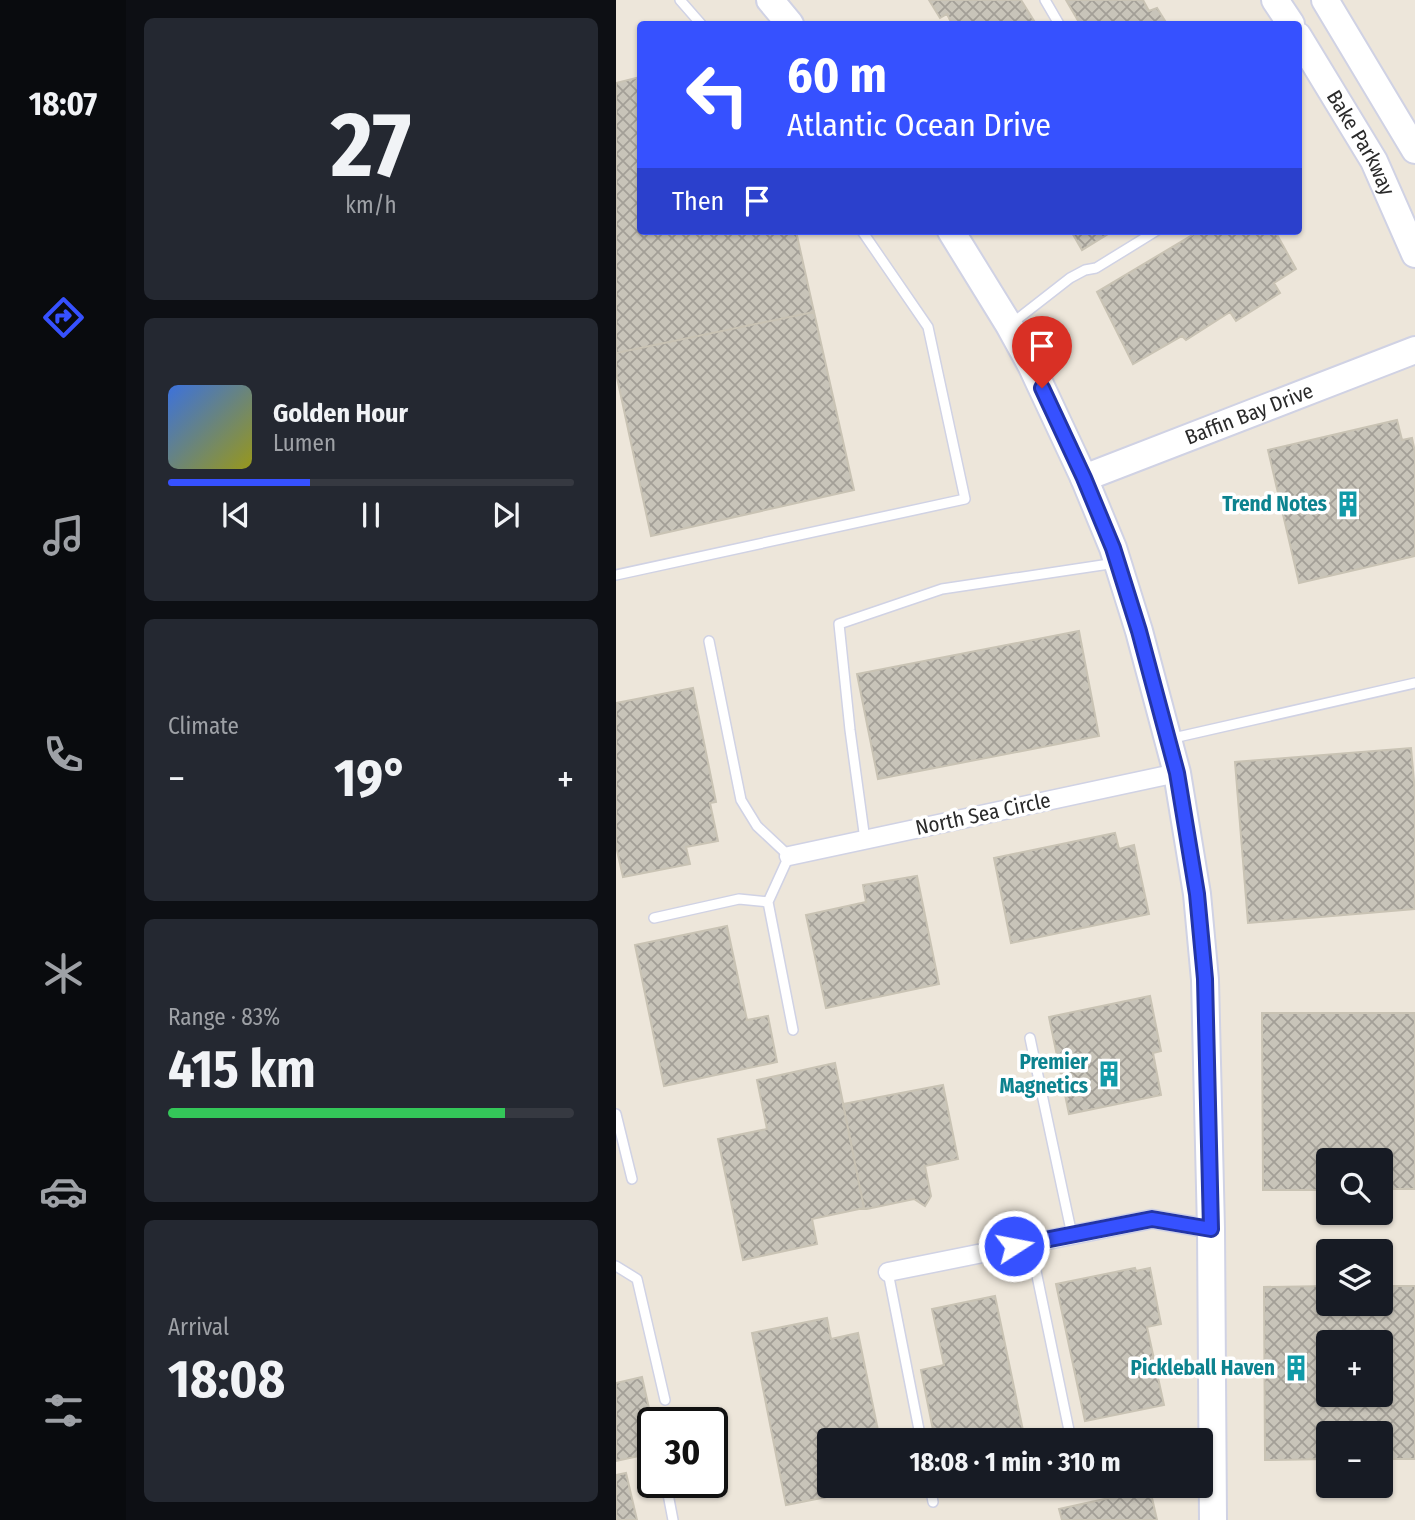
<!DOCTYPE html>
<meta charset="utf-8">
<style>
body{margin:0;font-family:"Fira Sans Condensed",sans-serif;background:#242831;color:#f1f3f6;height:100vh;display:flex;flex-direction:column;font-size:26px;white-space:nowrap}
*{box-sizing:border-box;margin:0}
p{font-size:23px;color:#9ea1a6}
.icon{flex:none;width:38px;height:38px;fill:none;stroke:currentColor;stroke-width:2;stroke-linecap:round;stroke-linejoin:round}
.map{position:relative;flex:1;overflow:hidden}
.details{display:flex;flex-direction:column;gap:18px;padding:18px;background:#0d0f14;width:490px}
.details>*{flex:none}
.banner{position:absolute;left:21px;top:21px;width:665px;height:214px;border-radius:7px;box-shadow:0 2px 5px #0004;background:#3651ff;color:#fff;overflow:hidden}
.controls{position:absolute;left:700px;top:1148px;display:grid;gap:14px}
.controls a{display:grid;place-items:center;width:77px;height:77px;border-radius:7px;background:#171b24;box-shadow:0 2px 5px #0004;font-size:35px}
.speed{position:absolute;left:21px;top:1407px;display:flex;gap:14px;font-size:35px;font-weight:700;text-align:center}
.speed>*{display:grid;place-content:center;width:91px;height:91px;border-radius:50%;background:#171b24;box-shadow:0 2px 5px #0004;line-height:1}
.speed .limit{border:4px solid #111;border-radius:10px;background:#fff;color:#111}
.pin{position:absolute;display:grid;place-items:center;width:60px;height:60px;color:#fff;margin:-72px -30px;border-radius:50% 50% 50% 0;rotate:-45deg;box-shadow:0 0 7px #0007}
.pin .icon{rotate:45deg}
.me{position:absolute;width:77px;margin:-38px;rotate:79deg;stroke-linejoin:round;filter:drop-shadow(0 0 5px #0008)}
.turn{display:flex;align-items:center;gap:24px;height:147px;padding:0 35px;font-size:32px}
.turn .icon{width:91px;height:91px;stroke-width:2.5}
.turn b{display:block;font-size:49px;line-height:60px}
.then{display:flex;align-items:center;height:66px;padding:0 35px;background:#0003;gap:14px;font-size:26px}
.big{font-size:52px;font-weight:700;line-height:1.1}
.details .card{flex:1;display:flex;flex-direction:column;justify-content:center;gap:10px;min-width:0;padding:0 24px;border-radius:10px;background:#242831}
.details .dial{align-items:center;gap:0}
.dial b{font-size:91px;line-height:1}
.song{display:flex;align-items:center;gap:21px}
.cover{width:84px;height:84px;border-radius:10px;background:linear-gradient(135deg,hsl(220 70% 55%),hsl(60 70% 35%))}
.played{height:7px;border-radius:4px;background:linear-gradient(90deg,#3651ff 35%,#363941 35%)}
.keys{display:flex;justify-content:space-around;direction:ltr}
.heat{display:flex;justify-content:space-between;align-items:center;font-size:38px;direction:ltr}
.charge{height:10px;border-radius:5px;background:linear-gradient(90deg,#34c759 83%,#363941 0)}
.trip{position:absolute;left:201px;top:1428px;width:396px;height:70px;border-radius:7px;background:#171b24;box-shadow:0 2px 5px #0004;font-weight:700;line-height:70px;text-align:center}
main{display:flex;flex:1;min-height:0}
.tabs{display:flex;flex-direction:column;width:126px;justify-content:space-around;align-items:center;background:#090b0e;color:#9ea1a6}
.tabs .icon{width:49px;height:49px}
.tabs .active{color:#3651ff}
.tabs b{font-size:32px;color:#f1f3f6}
.map>svg:first-child{display:block}
.building{fill:url(#building-cross-hatch);stroke:#c9c3b4;stroke-width:2;fill-rule:evenodd}
.lines{fill:none;stroke-linecap:round;stroke-linejoin:round}
.lane-casing{stroke:#d0d2e4;stroke-width:12}
.street-casing{stroke:#d0d2e4;stroke-width:21}
.secondary-casing{stroke:#d0d2e4;stroke-width:30}
.lane{stroke:#fff;stroke-width:9}
.street{stroke:#fff;stroke-width:18}
.secondary{stroke:#fff;stroke-width:26}
.route-casing{stroke:#2335a6;stroke-width:18}
.route{stroke:#3651ff;stroke-width:12}
.labels{text-anchor:middle;dominant-baseline:central;stroke-width:7;stroke-linejoin:round;paint-order:stroke}
.street-label{font-size:21px;fill:#2a2a2a;stroke:#fff}
.culture-label{font-size:21px;font-weight:bold;fill:#0d838f;stroke:#fff;text-anchor:end}
</style>
<main>
<nav class="tabs">
<b>18:07</b>
<svg class="icon active" aria-label="directions" viewBox="0 0 24 24"><path d="M12 3l9 9-9 9-9-9zM9 14v-3h6M13 9l2 2-2 2"/></svg>
<svg class="icon" aria-label="music" viewBox="0 0 24 24"><path d="M9 18V5l10-2v13"/><circle cx="6" cy="18" r="3"/><circle cx="16" cy="16" r="3"/></svg>
<svg class="icon" aria-label="phone" viewBox="0 0 24 24"><path d="M5 4h4l2 5-3 2q2 4 5 5l2-3 5 2v4C11 20 4 13 5 4z"/></svg>
<svg class="icon" aria-label="climate" viewBox="0 0 24 24"><path d="M12 3v18M4 7l16 10M4 17L20 7"/></svg>
<svg class="icon" aria-label="car" viewBox="0 0 24 24"><path d="M5 17H2v-5l4-1 3-4h7l3 4 3 1v5h-3M9 17h6M6 11h13"/><circle cx="7" cy="17" r="2"/><circle cx="17" cy="17" r="2"/></svg>
<svg class="icon" aria-label="filters" viewBox="0 0 24 24"><path d="M4 7h16M4 17h16"/><circle cx="9" cy="7" r="2"/><circle cx="15" cy="17" r="2"/></svg>
</nav>
<section class="details">
<div class="card dial"><b>27</b><p>km/h</p></div>
<div class="card">
<div class="song"><i class="cover"></i><div><b>Golden Hour</b><p>Lumen</p></div></div>
<div class="played"></div>
<div class="keys"><svg class="icon" aria-label="previous" viewBox="0 0 24 24"><path d="M18 5L8 12l10 7zM5 5v14"/></svg><svg class="icon" aria-label="pause" viewBox="0 0 24 24"><path d="M8 5v14M16 5v14"/></svg><svg class="icon" aria-label="next" viewBox="0 0 24 24"><path d="M6 5l10 7-10 7zM19 5v14"/></svg></div>
</div>
<div class="card"><p>Climate</p>
<div class="heat"><a>−</a><b class="big">19°</b><a>+</a></div>
</div>
<div class="card"><p>Range · 83%</p><b class="big">415 km</b><div class="charge"></div></div>
<div class="card"><p>Arrival</p><b class="big">18:08</b></div>
</section>
<div class="map">
<svg width="799" height="1520" viewBox="0 0 799 1520">
<defs>
<pattern id="building-cross-hatch" width="8" height="8" patternUnits="userSpaceOnUse" patternTransform="scale(1.75)"><rect width="8" height="8" fill="#c8c4b9"/><path d="M0 0l8 8M0 8l8-8" fill="none" stroke="#a39f97"/></pattern>
</defs>
<rect width="100%" height="100%" fill="#ede6da"/>
<!-- building -->
<path class="building" d="M 313,0 L 405,0 L 420,24 L 336,24 L 331,14 L 324,18 Z
M 450,0 L 527,0 L 533,11 L 541,8 L 551,24 L 464,24 Z
M 24,77 L 24,231 L 180,231 L 198,312 L 0,353 L 0,83 Z
M 455,231 L 497,231 L 466,250 Z
M 583,231 L 659,231 L 680,269 L 658,283 L 664,293 L 620,321 L 614,312 L 570,340 L 566,336 L 517,364 L 481,292 Z
M 198,312 L 238,490 L 35,536 L 0,373 L 0,353 Z
M 781,420 L 786,440 L 796,438 L 799,452 L 799,556 L 683,583 L 652,450 Z
M 463,631 L 483,736 L 262,779 L 241,674 Z
M 77,688 L 100,802 L 94,803 L 102,841 L 70,847 L 74,864 L 7,877 L 0,846 L 0,703 Z
M 795,748 L 799,792 L 799,909 L 632,923 L 619,762 Z
M 499,833 L 503,849 L 518,845 L 533,914 L 395,943 L 378,858 Z
M 301,876 L 323,984 L 210,1008 L 190,915 L 250,902 L 247,885 Z
M 111,926 L 131,1020 L 152,1016 L 161,1062 L 48,1086 L 19,945 Z
M 534,996 L 545,1051 L 537,1053 L 545,1095 L 453,1114 L 433,1017 Z
M 646,1013 L 799,1013 L 799,1189 L 765,1189 L 765,1160 L 712,1160 L 712,1190 L 647,1190 Z
M 219,1063 L 248,1208 L 196,1219 L 201,1244 L 127,1260 L 102,1139 L 151,1129 L 141,1080 Z
M 327,1085 L 342,1159 L 309,1166 L 315,1196 L 309,1206 L 298,1199 L 251,1209 L 248,1208 L 227,1104 Z
M 519,1268 L 520,1271 L 534,1268 L 545,1324 L 531,1327 L 548,1405 L 469,1421 L 440,1284 Z
M 712,1286 L 712,1304 L 765,1304 L 765,1286 L 799,1286 L 799,1459 L 765,1459 L 765,1433 L 712,1433 L 712,1459 L 649,1460 L 648,1287 ZM 712,1342 L 765,1342 L 765,1395 L 712,1395 Z
M 379,1296 L 409,1440 L 319,1440 L 305,1370 L 328,1365 L 316,1309 Z
M 211,1318 L 215,1339 L 242,1333 L 264,1440 L 214,1440 L 214,1486 L 266,1486 L 170,1505 L 136,1333 Z
M 26,1377 L 37,1426 L 37,1453 L 0,1461 L 0,1383 Z
M 10,1473 L 21,1520 L 0,1520 L 0,1475 Z
M 534,1489 L 541,1520 L 446,1520 L 443,1509 Z"/>
<g class="lines">
<!-- lane casing -->
<g class="lane-casing">
<path id="lane" d="M 64,0 L 85,24
M 429,0 L 443,24
M 395,324 L 454,278 L 469,270 L 480,268 L 540,231
M 0,575 L 349,499 L 312,327 L 246,231
M 93,641 L 125,800 L 141,826 L 173,856 L 152,902 L 177,1030
M 553,739 L 799,683
M 249,840 L 234,730 L 223,624 L 326,589 L 500,563
M 38,918 L 123,899 L 152,902
M 414,1038 L 456,1235
M 0,1114 L 16,1179
M 414,1242 L 455,1440
M 0,1266 L 21,1279 L 49,1400
M 272,1272 L 305,1440
M 314,1486 L 317,1502
M 52,1494 L 57,1520"/>
</g>
<!-- street casing -->
<g class="street-casing">
<path id="street" d="M 173,856 L 561,773
M 272,1272 L 536,1219 L 595,1229"/>
</g>
<!-- secondary casing -->
<g class="secondary-casing">
<g id="secondary">
<path d="M 154,0 L 174,24"/>
<path d="M 659,0 L 675,24"/>
<path d="M 709,0 L 799,150"/>
<path id="s1" d="M 682,36 L 758,161 L 799,254"/>
<path d="M 335,231 L 393,325 L 415,365 L 468,478 L 497,548 L 523,631 L 561,773 L 581,894 L 589,980 L 595,1229 L 597,1520"/>
<path id="s2" d="M 468,478 L 799,350"/>
</g>
</g>
<!-- lane -->
<use href="#lane" class="lane"/>
<!-- street -->
<use href="#street" class="street"/>
<!-- secondary -->
<use href="#secondary" class="secondary"/>
</g>
<g class="lines">
<!-- route casing -->
<g class="route-casing">
<path id="route" d="M 398,1246 L 536,1219 L 595,1229 L 589,979 L 581,894 L 561,773 L 523,631 L 497,548 L 468,478 L 426,388"/>
</g>
<!-- route -->
<use href="#route" class="route"/>
</g>
<!-- icons -->
<defs>
<g id="building-bare" transform="scale(2.1)"><path d="M-4-6H4V6H1V3H-1V6H-4ZM-2.5-4.3h1.7v1.8h-1.7ZM.8-4.3h1.7v1.8H.8ZM-2.5-1h1.7V.8h-1.7ZM.8-1h1.7V.8H.8Z" fill="#0f9aa8" stroke="#fff" stroke-width="2.5" paint-order="stroke"/></g>
</defs>
<g fill-rule="evenodd">
<use href="#building-bare" x="732" y="504"/>
<use href="#building-bare" x="493" y="1074"/>
<use href="#building-bare" x="680" y="1368"/>
</g>
<g class="labels">
<!-- street labels -->
<g class="street-label">
<text stroke="none"><textPath href="#s1" startOffset="124">Bake Parkway</textPath></text>
<text stroke="none"><textPath href="#s2" startOffset="177">Baffin Bay Drive</textPath></text>
<text transform="translate(367 814) rotate(-12)">North Sea Circle</text>
</g>
<!-- culture labels -->
<g class="culture-label">
<text x="711" y="504">Trend Notes</text>
<text x="472" y="1062">Premier<tspan x="472" dy="24">Magnetics</tspan></text>
<text x="659" y="1368">Pickleball Haven</text>
</g>
</g>
</svg>
<div class="controls">
<a><svg class="icon" aria-label="search" viewBox="0 0 24 24"><circle cx="10" cy="10" r="6"/><path d="M15 15l6 6"/></svg></a>
<a><svg class="icon" aria-label="layers" viewBox="0 0 24 24"><path d="M12 4l9 5-9 5-9-5zM3 14l9 5 9-5"/></svg></a>
<a>+</a>
<a>−</a>
</div>
<div class="speed"><div class="limit">30</div></div>
<div class="pin" style="left:426px;top:388px;background:#d93025"><svg class="icon" aria-label="arrive" viewBox="0 0 24 24"><path d="M6 21V4h12l-3 4 3 4H6"/></svg></div>
<svg class="me" style="left:398px;top:1246px" viewBox="-20 -20 40 40"><circle r="17" fill="#3651ff" stroke="#fff" stroke-width="3"/><path d="M0-11L8 9 0 5-8 9z" fill="#fff"/></svg>
<div class="trip">18:08 · 1 min · 310 m</div>
<div class="banner">
<div class="turn"><svg class="icon" aria-label="left" viewBox="0 0 24 24"><path d="M17 20v-9H6M10 6l-5 5 5 5"/></svg><div><b>60 m</b>Atlantic Ocean Drive</div></div>
<div class="then">Then<svg class="icon" aria-label="arrive" viewBox="0 0 24 24"><path d="M6 21V4h12l-3 4 3 4H6"/></svg></div>
</div>
</div>
</main>
